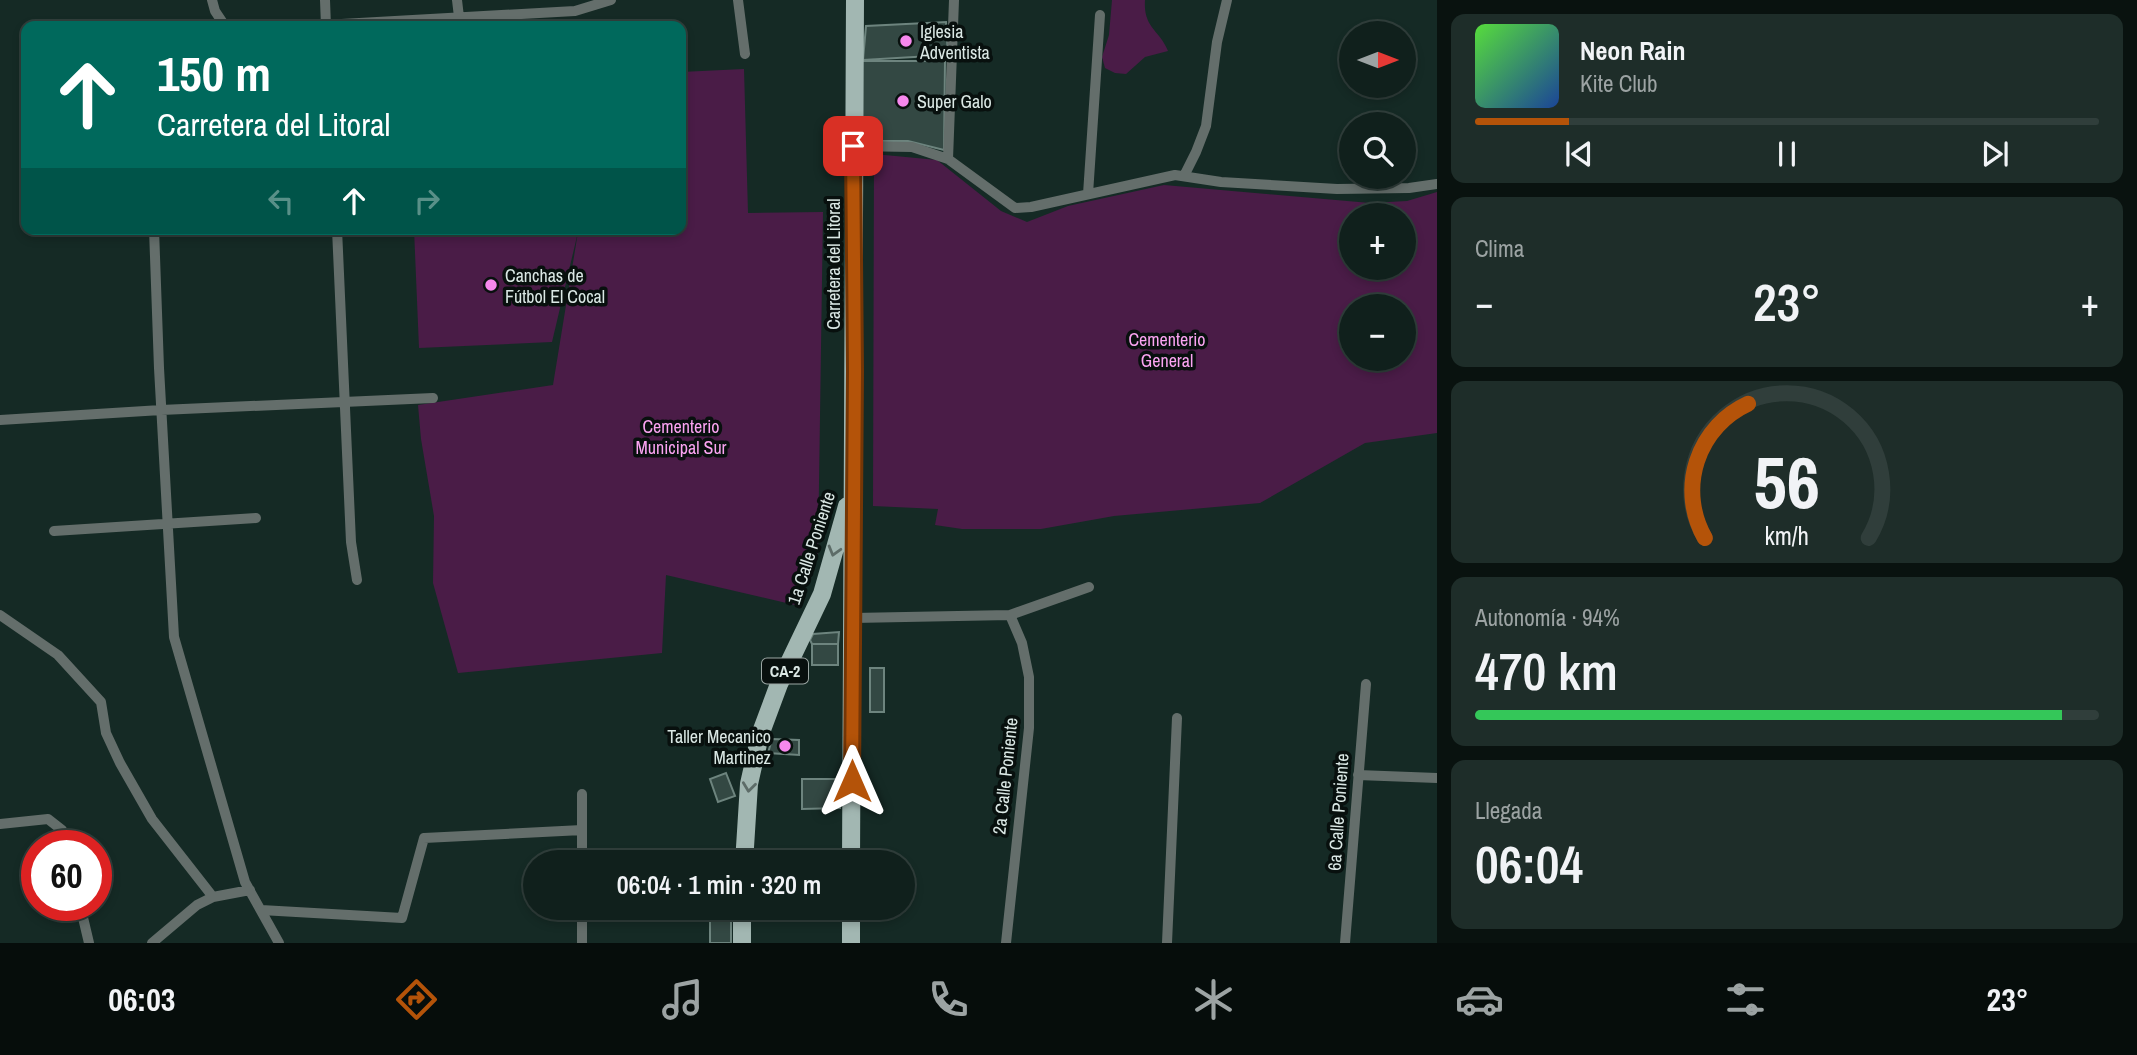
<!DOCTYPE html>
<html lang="es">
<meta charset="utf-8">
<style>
body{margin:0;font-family:"Archivo Narrow",sans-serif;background:#1e2d29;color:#f1f3f6;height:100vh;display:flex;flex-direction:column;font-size:26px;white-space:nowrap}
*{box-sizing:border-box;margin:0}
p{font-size:23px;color:#9ca3a3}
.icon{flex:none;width:38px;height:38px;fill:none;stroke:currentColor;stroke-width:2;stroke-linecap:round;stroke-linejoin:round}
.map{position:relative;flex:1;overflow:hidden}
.sheet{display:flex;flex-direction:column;gap:14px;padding:14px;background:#09120f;width:700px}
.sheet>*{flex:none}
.top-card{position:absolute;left:21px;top:21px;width:665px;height:214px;border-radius:14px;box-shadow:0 4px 10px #0003,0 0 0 2px #303e3b;background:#00695c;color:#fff;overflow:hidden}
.needle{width:46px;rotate:90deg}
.tools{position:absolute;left:1339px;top:21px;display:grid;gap:14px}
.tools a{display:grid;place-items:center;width:77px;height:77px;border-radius:50%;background:#10201c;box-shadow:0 4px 10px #0003,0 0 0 2px #303e3b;font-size:35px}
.speed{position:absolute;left:21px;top:830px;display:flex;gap:14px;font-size:35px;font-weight:700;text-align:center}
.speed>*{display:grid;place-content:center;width:91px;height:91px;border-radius:50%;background:#10201c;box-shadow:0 4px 10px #0003,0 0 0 2px #303e3b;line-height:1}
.speed .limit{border:10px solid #d22;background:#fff;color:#111}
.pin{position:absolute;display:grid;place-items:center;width:60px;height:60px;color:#fff;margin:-30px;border-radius:14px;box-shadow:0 4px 10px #0006}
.me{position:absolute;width:77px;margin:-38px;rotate:0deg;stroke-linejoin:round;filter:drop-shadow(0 0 5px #0008)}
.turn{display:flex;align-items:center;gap:24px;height:147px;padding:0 21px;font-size:32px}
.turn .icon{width:91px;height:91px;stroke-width:2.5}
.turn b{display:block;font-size:49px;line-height:60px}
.lanes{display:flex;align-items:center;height:66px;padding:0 21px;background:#0003;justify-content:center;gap:35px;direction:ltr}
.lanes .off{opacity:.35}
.big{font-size:52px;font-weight:600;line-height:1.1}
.sheet .tile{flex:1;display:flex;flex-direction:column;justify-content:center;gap:10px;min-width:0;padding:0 24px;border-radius:14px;background:#1e2d29}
.sheet .dial{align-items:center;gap:0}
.dial svg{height:182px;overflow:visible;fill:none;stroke:#303e3b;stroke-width:7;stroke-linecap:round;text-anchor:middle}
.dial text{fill:#f1f3f6;stroke:none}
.song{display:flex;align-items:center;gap:21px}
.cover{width:84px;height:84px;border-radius:10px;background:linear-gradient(135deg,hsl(110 70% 55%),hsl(220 70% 35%))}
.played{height:7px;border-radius:4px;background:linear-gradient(90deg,#b45309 15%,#303e3b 15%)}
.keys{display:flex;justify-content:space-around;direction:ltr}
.heat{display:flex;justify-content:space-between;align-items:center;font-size:38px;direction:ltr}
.charge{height:10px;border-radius:5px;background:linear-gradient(90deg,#34c759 94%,#303e3b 0)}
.trip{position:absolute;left:523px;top:850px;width:392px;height:70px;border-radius:35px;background:#10201c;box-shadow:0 4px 10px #0003,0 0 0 2px #303e3b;font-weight:600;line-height:70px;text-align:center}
.tabs{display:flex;height:112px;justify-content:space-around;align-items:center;background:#060d0b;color:#9ca3a3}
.tabs .icon{width:49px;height:49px}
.tabs .on{color:#b45309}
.tabs b{font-size:32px;color:#f1f3f6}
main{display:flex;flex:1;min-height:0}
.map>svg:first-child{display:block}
.green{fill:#4a1c47;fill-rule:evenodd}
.building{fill:#334843;stroke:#6d847e;stroke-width:2}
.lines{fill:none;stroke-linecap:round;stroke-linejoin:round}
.street{stroke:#646e6b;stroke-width:10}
.primary{stroke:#a2b7b2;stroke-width:18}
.oneway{stroke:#5d6c68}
.route-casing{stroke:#753606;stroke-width:18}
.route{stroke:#b45309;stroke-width:12}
.poi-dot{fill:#f688ed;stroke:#08100e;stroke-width:2.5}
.labels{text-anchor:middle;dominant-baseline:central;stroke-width:7;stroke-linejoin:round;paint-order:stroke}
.shield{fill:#08100e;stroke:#9ca7a4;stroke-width:2}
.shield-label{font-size:16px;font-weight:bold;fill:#dbe8e5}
.poi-label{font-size:18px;fill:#dbe8e5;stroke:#08100e;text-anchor:start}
.street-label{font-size:18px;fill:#dbe8e5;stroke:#08100e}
.park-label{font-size:18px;fill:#fba4f2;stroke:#08100e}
</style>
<main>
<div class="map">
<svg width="1437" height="943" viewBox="0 0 1437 943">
<rect width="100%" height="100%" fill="#152a25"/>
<!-- green -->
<path class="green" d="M 1112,0 L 1145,0 C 1143,28 1160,30 1168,51 L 1145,57 L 1126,74 L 1115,73 L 1105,68 L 1102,57 L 1109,35 Z
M 744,69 L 748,213 L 823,212 L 818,553 L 795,605 L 666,575 L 662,653 L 458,673 L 433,583 L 434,516 L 421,439 L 418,405 L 553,385 L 578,232 L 552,342 L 419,348 L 414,229 L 681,229 L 681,72 Z
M 874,154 L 937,160 L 1001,211 L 1027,222 L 1068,206 L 1164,185 L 1370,203 L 1407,201 L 1437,192 L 1437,433 L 1365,443 L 1260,503 L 1114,516 L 1041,529 L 962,529 L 935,525 L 938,509 L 873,506 ZM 1351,215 L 1404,215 L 1404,268 L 1351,268 ZM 1351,306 L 1404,306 L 1404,359 L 1351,359 Z"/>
<!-- building -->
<path class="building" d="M 946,22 L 948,55 L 863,60 L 866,26 Z
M 862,61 L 945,61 L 944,150 L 908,141 L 860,141 Z
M 839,632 L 838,644 L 812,644 L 810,640 L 813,634 Z
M 812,644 L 838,644 L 838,665 L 812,665 Z
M 870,668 L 884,668 L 884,712 L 870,712 Z
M 772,739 L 799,740 L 799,755 L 768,753 Z
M 726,773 L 735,796 L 718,802 L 710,779 Z
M 802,779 L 840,779 L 840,808 L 802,809 Z
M 869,856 L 893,856 L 893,863 L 869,863 Z
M 820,908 L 840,908 L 840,913 L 820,913 Z
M 710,912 L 731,912 L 731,943 L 710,943 Z"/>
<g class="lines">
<!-- street -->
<path class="street" d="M 212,0 L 215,11 L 225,26
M 325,0 L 326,26
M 457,0 L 459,17
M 738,0 L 745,54
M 306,26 L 575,11 L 611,0
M 853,146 L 912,147 L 948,159 L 1015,208 L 1031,207 L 1175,175 L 1221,182 L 1337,189 L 1409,188 L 1437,184
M 948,159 L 954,0
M 1184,176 L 1196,152 L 1206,126 L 1217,42 L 1227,0
M 1088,194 L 1100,15
M 154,229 L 159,368 L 174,637 L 245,882 L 279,943
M 337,229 L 351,542 L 357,580
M 0,420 L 161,410 L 433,398
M 54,531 L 256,518
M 0,615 L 58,655 L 101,702 L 106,733 L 120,763 L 152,819 L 213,897
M 853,618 L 1010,615 L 1089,587
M 1358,775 L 1437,778
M 0,824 L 48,819 L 62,830 L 67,845
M 582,863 L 582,794
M 80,905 L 89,943
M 582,908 L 582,943
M 261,910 L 402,918 L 424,838 L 582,830
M 152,943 L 197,905 L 213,897 L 250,890
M 1006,943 L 1029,728 L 1029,677 L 1022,643 L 1010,615
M 1167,943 L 1177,718
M 1345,943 L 1366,684"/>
<!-- primary -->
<path class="primary" d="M 744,863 L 749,784 L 760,735 L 779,684 L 822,594 L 847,506
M 851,863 L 855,0
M 742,943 L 742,908
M 851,943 L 851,908"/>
</g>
<!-- one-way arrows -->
<defs><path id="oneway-chevron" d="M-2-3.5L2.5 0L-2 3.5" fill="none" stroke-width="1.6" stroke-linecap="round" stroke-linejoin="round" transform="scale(1.75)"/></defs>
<g class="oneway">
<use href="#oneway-chevron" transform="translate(834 551) rotate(106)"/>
<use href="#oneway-chevron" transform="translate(749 787) rotate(97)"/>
</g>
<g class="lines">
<!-- route casing -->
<g class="route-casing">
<path id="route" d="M 852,781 L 855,371 L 853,146"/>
</g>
<!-- route -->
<use href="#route" class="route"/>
</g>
<!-- markers -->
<g class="poi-dot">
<circle cx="906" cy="41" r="7"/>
<circle cx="903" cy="101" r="7"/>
<circle cx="491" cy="285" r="7"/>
<circle cx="785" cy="746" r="7"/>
</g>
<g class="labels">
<!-- shield labels -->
<rect class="shield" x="762" y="658.5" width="46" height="25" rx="5"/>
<g class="shield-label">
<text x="785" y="671">CA-2</text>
</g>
<!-- poi labels -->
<g class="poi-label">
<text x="920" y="31">Iglesia<tspan x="920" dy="21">Adventista</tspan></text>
<text x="917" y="101">Super Galo</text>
<text x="505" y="275">Canchas de<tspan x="505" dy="21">Fútbol El Cocal</tspan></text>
<text x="771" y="736" text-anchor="end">Taller Mecanico<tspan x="771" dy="21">Martinez</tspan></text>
</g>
<!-- street labels -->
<g class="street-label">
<text transform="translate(833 264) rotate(-90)">Carretera del Litoral</text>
<text transform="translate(811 548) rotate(-72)">1a Calle Poniente</text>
<text transform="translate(1005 776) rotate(-84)">2a Calle Poniente</text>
<text transform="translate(1338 812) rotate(-86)">6a Calle Poniente</text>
</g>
<!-- park labels -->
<g class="park-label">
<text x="1167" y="339">Cementerio<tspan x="1167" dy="21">General</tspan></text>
<text x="681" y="426">Cementerio<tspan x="681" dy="21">Municipal Sur</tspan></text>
</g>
</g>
</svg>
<div class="tools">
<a><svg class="needle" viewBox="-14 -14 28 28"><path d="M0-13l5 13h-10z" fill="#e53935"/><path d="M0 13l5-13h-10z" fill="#9ca3a3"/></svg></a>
<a><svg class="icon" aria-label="search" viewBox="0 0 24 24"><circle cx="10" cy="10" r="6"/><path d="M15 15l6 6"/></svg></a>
<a>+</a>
<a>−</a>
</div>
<div class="speed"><div class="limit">60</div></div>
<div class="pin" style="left:853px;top:146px;background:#d93025"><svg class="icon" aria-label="arrive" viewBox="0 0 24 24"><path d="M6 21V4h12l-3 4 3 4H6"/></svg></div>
<svg class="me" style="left:852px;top:781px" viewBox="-20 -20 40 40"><path d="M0-17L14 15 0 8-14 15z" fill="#b45309" stroke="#fff" stroke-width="4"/></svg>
<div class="trip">06:04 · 1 min · 320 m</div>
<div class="top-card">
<div class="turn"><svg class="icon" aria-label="ahead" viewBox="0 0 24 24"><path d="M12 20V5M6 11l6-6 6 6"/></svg><div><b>150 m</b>Carretera del Litoral</div></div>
<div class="lanes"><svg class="icon off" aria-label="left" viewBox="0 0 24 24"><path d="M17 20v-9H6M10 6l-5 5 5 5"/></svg><svg class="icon" aria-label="ahead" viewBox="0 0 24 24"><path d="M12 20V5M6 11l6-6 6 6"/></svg><svg class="icon off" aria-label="right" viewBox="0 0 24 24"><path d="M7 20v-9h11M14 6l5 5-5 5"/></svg></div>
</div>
</div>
<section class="sheet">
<div class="tile">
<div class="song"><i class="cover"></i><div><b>Neon Rain</b><p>Kite Club</p></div></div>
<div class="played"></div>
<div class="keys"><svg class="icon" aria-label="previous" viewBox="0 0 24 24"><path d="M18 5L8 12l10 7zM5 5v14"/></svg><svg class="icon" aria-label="pause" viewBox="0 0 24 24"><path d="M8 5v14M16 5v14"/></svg><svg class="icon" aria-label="next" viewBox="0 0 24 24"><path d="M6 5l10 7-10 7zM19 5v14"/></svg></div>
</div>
<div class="tile"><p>Clima</p>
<div class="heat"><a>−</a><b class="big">23°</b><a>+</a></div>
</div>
<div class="tile dial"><svg viewBox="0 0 100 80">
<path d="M14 69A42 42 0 1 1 86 69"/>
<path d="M14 69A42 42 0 0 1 33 10" stroke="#b45309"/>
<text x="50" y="56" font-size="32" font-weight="700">56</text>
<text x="50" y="72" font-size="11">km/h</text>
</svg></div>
<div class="tile"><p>Autonomía · 94%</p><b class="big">470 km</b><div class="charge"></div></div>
<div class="tile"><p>Llegada</p><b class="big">06:04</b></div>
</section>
</main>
<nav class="tabs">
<b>06:03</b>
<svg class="icon on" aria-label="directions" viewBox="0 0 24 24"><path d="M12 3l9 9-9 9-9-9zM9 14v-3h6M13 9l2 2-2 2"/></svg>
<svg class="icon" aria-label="music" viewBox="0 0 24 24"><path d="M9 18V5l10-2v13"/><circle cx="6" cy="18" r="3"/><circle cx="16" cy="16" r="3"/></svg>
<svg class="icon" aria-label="phone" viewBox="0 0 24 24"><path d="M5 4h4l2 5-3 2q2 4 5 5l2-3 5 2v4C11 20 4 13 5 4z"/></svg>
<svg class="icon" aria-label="climate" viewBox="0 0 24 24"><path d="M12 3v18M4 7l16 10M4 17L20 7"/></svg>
<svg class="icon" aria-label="car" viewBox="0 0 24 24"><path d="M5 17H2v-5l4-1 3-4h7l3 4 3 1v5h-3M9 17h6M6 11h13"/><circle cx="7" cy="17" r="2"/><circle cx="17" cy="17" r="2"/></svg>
<svg class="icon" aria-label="filters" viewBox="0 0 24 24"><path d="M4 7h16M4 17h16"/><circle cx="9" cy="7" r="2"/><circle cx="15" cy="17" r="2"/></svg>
<b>23°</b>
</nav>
